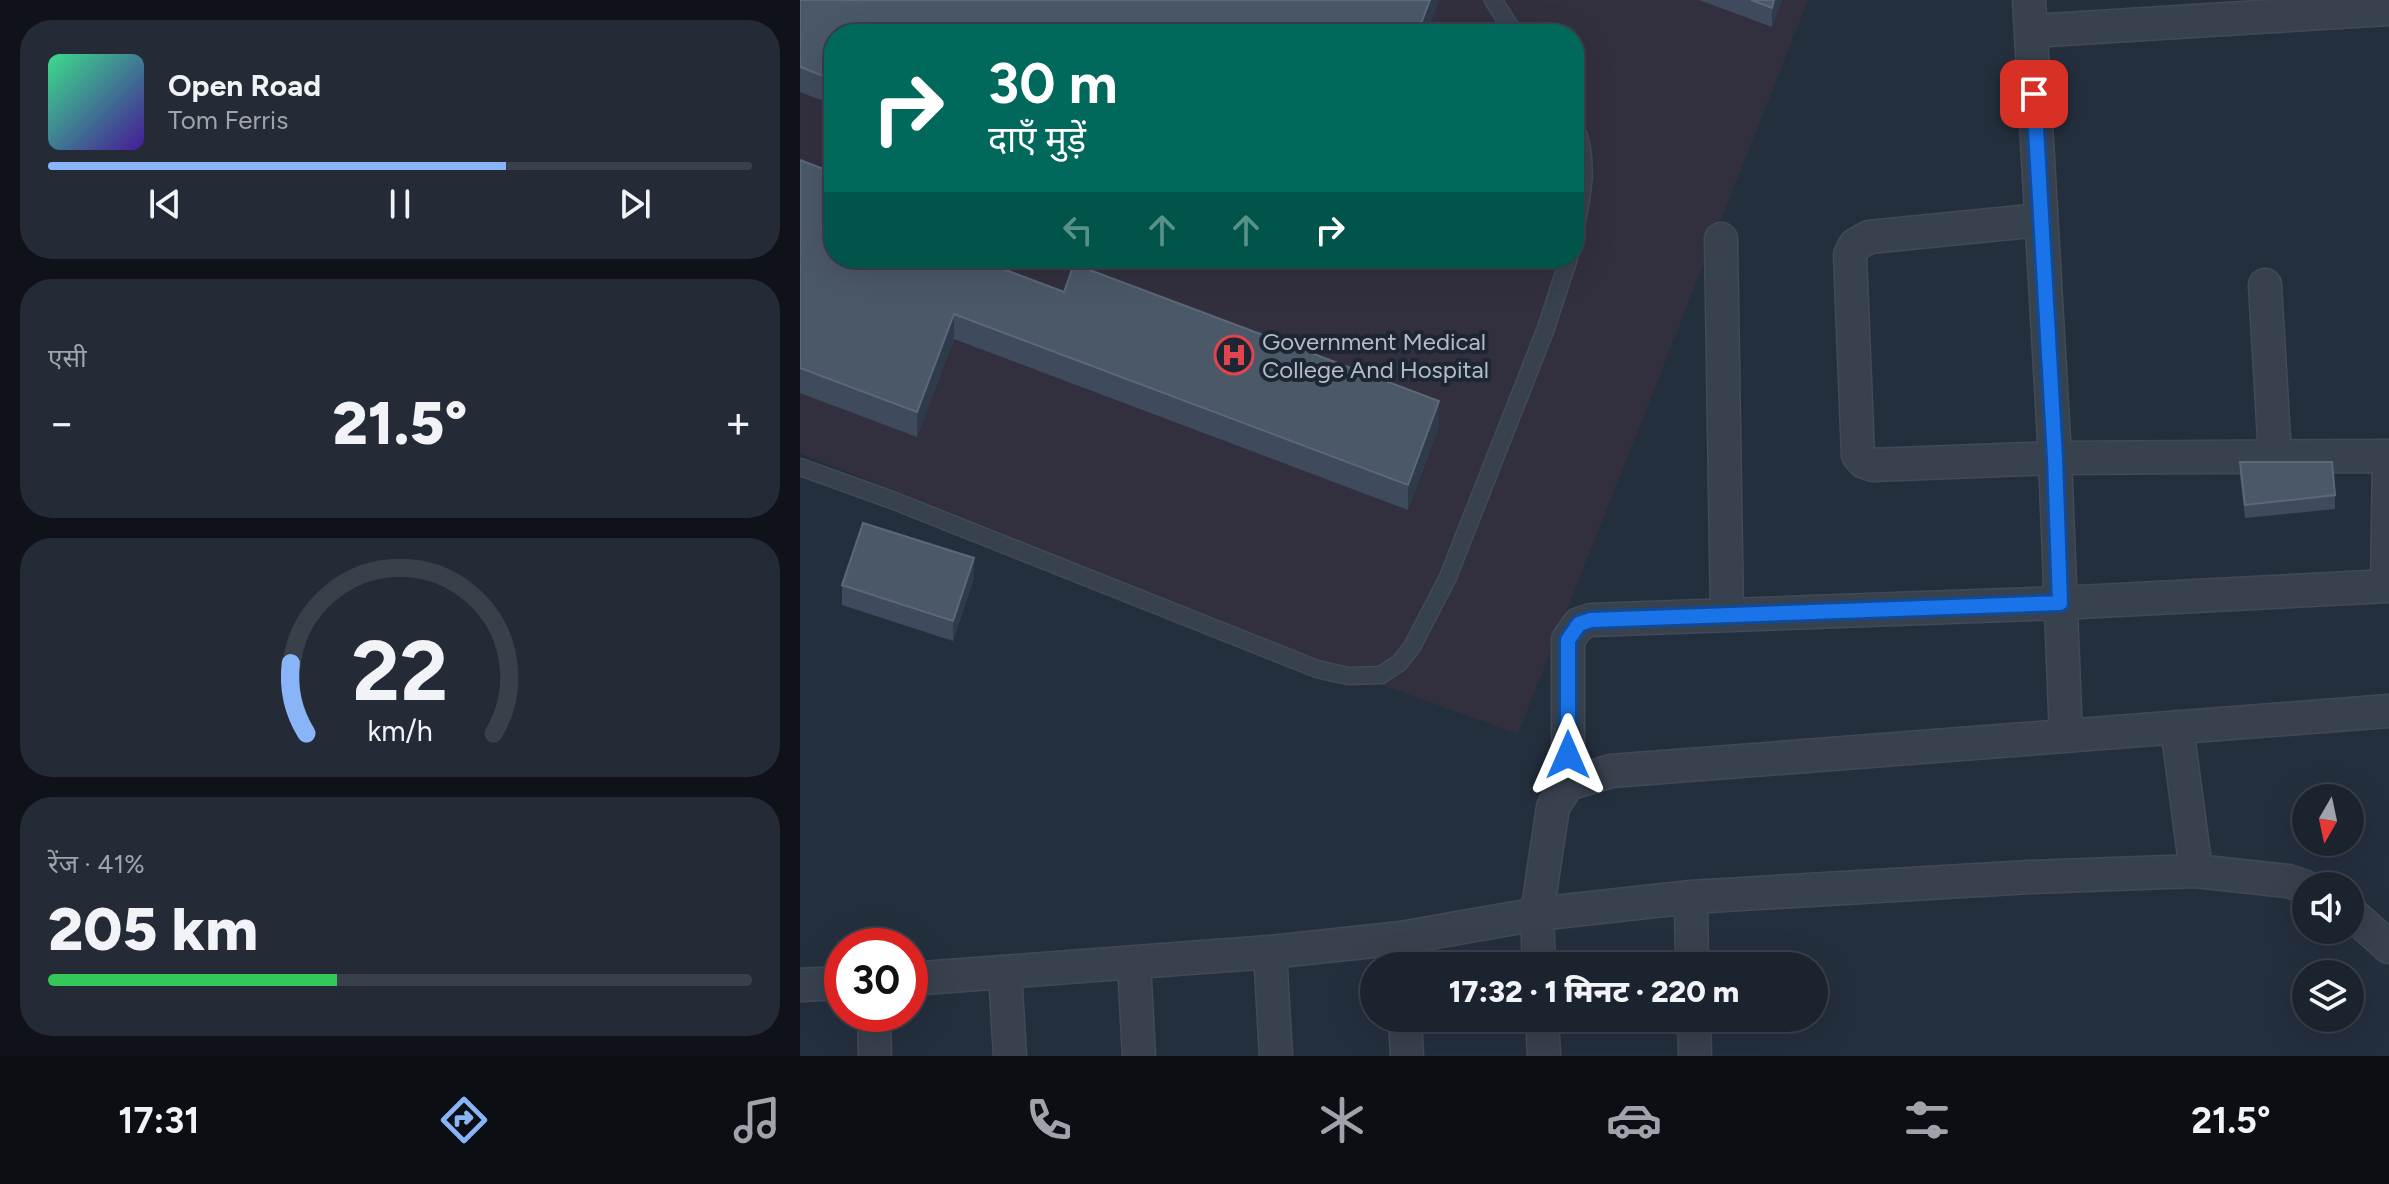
<!DOCTYPE html>
<html lang="hi">
<meta charset="utf-8">
<style>
body{margin:0;font-family:Figtree,"Noto Sans Devanagari",sans-serif;background:#242b36;color:#f1f3f6;height:100vh;display:flex;flex-direction:column;font-size:30px;white-space:nowrap}
*{box-sizing:border-box;margin:0}
p{font-size:26px;color:#a0a4aa}
.icon{flex:none;width:44px;height:44px;fill:none;stroke:currentColor;stroke-width:2;stroke-linecap:round;stroke-linejoin:round}
.map{position:relative;flex:1;overflow:hidden}
.drawer{display:flex;flex-direction:column;gap:20px;padding:20px;background:#0f1319;width:800px}
.drawer>*{flex:none}
.banner{position:absolute;left:24px;top:24px;width:760px;height:244px;border-radius:32px;box-shadow:0 8px 32px #0002,0 0 0 2px #39404a;background:#00695c;color:#fff;overflow:hidden}
.needle{width:52px;rotate:189deg}
.tools{position:absolute;left:1492px;top:784px;display:grid;gap:16px}
.tools a{display:grid;place-items:center;width:72px;height:72px;border-radius:50%;background:#1b232e;box-shadow:0 8px 32px #0002,0 0 0 2px #39404a;font-size:40px}
.speed{position:absolute;left:24px;top:928px;display:flex;gap:16px;font-size:40px;font-weight:700;text-align:center}
.speed>*{display:grid;place-content:center;width:104px;height:104px;border-radius:50%;background:#1b232e;box-shadow:0 8px 32px #0002,0 0 0 2px #39404a;line-height:1}
.speed .limit{border:12px solid #d22;background:#fff;color:#111}
.pin{position:absolute;display:grid;place-items:center;width:68px;height:68px;color:#fff;margin:-34px;border-radius:16px;box-shadow:0 4px 12px #0006}
.me{position:absolute;width:88px;margin:-44px;rotate:0deg;stroke-linejoin:round;filter:drop-shadow(0 0 6px #0008)}
.turn{display:flex;align-items:center;gap:28px;height:168px;padding:0 32px;font-size:36px}
.turn .icon{width:104px;height:104px;stroke-width:2.5}
.turn b{display:block;font-size:56px;line-height:68px}
.lanes{display:flex;align-items:center;height:76px;padding:0 32px;background:#0003;justify-content:center;gap:40px;direction:ltr}
.lanes .off{opacity:.35}
.big{font-size:60px;font-weight:800;line-height:1.1}
.drawer .widget{flex:1;display:flex;flex-direction:column;justify-content:center;gap:12px;min-width:0;padding:0 28px;border-radius:32px;background:#242b36}
.drawer .dial{align-items:center;gap:0}
.dial svg{height:208px;overflow:visible;fill:none;stroke:#39404a;stroke-width:7;stroke-linecap:round;text-anchor:middle}
.dial text{fill:#f1f3f6;stroke:none}
.song{display:flex;align-items:center;gap:24px}
.cover{width:96px;height:96px;border-radius:12px;background:linear-gradient(135deg,hsl(150 70% 55%),hsl(260 70% 35%))}
.played{height:8px;border-radius:4px;background:linear-gradient(90deg,#8ab4f8 65%,#39404a 65%)}
.keys{display:flex;justify-content:space-around;direction:ltr}
.heat{display:flex;justify-content:space-between;align-items:center;font-size:44px;direction:ltr}
.charge{height:12px;border-radius:6px;background:linear-gradient(90deg,#34c759 41%,#39404a 0)}
.trip{position:absolute;left:560px;top:952px;width:468px;height:80px;border-radius:40px;background:#1b232e;box-shadow:0 8px 32px #0002,0 0 0 2px #39404a;font-weight:800;line-height:80px;text-align:center}
.tabs{display:flex;height:128px;justify-content:space-around;align-items:center;background:#0b0e12;color:#a0a4aa}
.tabs .icon{width:56px;height:56px}
.tabs .active{color:#8ab4f8}
.tabs b{font-size:36px;color:#f1f3f6}
main{display:flex;flex:1;min-height:0}
.map>svg:first-child{display:block}
.medical{fill:#32303f;fill-rule:evenodd}
.lines{fill:none;stroke-linecap:round;stroke-linejoin:round}
.lane-casing{stroke:#414a57;stroke-width:19}
.street-casing{stroke:#414a57;stroke-width:35}
.lane{stroke:#38414e;stroke-width:16}
.street{stroke:#38414e;stroke-width:32}
.wall{fill:#3f4b5c}
.shaded-wall{fill:#2f3b4b}
.building{fill:#4b5868;stroke:#5c6777;stroke-width:2}
.route-casing{stroke:#114b97;stroke-width:20}
.route{stroke:#1a73e8;stroke-width:14}
.labels{text-anchor:middle;dominant-baseline:central;stroke-width:8;stroke-linejoin:round;paint-order:stroke}
.poi-label{font-size:24px;fill:#b4bcc9;stroke:#1d2633;text-anchor:start}
</style>
<main>
<section class="drawer">
<div class="widget">
<div class="song"><i class="cover"></i><div><b>Open Road</b><p>Tom Ferris</p></div></div>
<div class="played"></div>
<div class="keys"><svg class="icon" aria-label="previous" viewBox="0 0 24 24"><path d="M18 5L8 12l10 7zM5 5v14"/></svg><svg class="icon" aria-label="pause" viewBox="0 0 24 24"><path d="M8 5v14M16 5v14"/></svg><svg class="icon" aria-label="next" viewBox="0 0 24 24"><path d="M6 5l10 7-10 7zM19 5v14"/></svg></div>
</div>
<div class="widget"><p>एसी</p>
<div class="heat"><a>−</a><b class="big">21.5°</b><a>+</a></div>
</div>
<div class="widget dial"><svg viewBox="0 0 100 80">
<path d="M14 69A42 42 0 1 1 86 69"/>
<path d="M14 69A42 42 0 0 1 8 42" stroke="#8ab4f8"/>
<text x="50" y="56" font-size="32" font-weight="700">22</text>
<text x="50" y="72" font-size="11">km/h</text>
</svg></div>
<div class="widget"><p>रेंज · 41%</p><b class="big">205 km</b><div class="charge"></div></div>
</section>
<div class="map">
<svg width="1589" height="1056" viewBox="0 0 1589 1056">
<rect width="100%" height="100%" fill="#242f3e"/>
<!-- medical -->
<path class="medical" d="M 0,0 L 1008,0 L 718,734 L 535,668 L 0,453 ZM 34,34 L 774,34 L 774,258 L 34,258 Z"/>
<g class="lines">
<!-- lane casing -->
<g class="lane-casing">
<path id="lane" d="M 693,0 L 715,34
M 774,124 C 791,158 782,199 774,236
M 0,467 L 92,500 L 517,669 L 548,676 L 581,675 L 599,663 L 612,647 L 648,577 L 745,331 L 769,258"/>
</g>
<!-- street casing -->
<g class="street-casing">
<path id="street" d="M 1229,0 L 1255,458 L 1266,736
M 1231,31 L 1589,9
M 1241,220 L 1069,237 L 1055,245 L 1050,255 L 1058,455 L 1064,462 L 1073,465 L 1255,458 L 1589,456
M 921,239 L 927,615
M 1465,285 L 1475,456
M 1587,586 L 1589,456
M 1377,727 L 1396,871
M 768,784 L 768,640 L 779,624 L 791,620 L 1260,603 L 1589,586
M 891,897 L 892,966
M 1550,912 L 1589,947
M 601,938 L 603,966
M 470,952 L 476,1056
M 334,964 L 339,1056
M 739,966 L 737,914 L 753,807 L 768,784 L 811,771 L 1589,711
M 205,973 L 210,1056
M 110,979 L 470,952 L 601,938 L 737,914 L 891,897 L 1230,877 L 1396,871 L 1488,881 L 1506,887
M 0,985 L 42,983
M 74,1014 L 75,1056
M 605,1018 L 607,1056
M 742,1018 L 744,1056
M 894,1018 L 895,1056"/>
</g>
<!-- lane -->
<use href="#lane" class="lane"/>
<!-- street -->
<use href="#street" class="street"/>
</g>
<!-- wall -->
<path class="wall" d="M 0,0 L 34,34 L 34,105 L 0,92 Z
M 899,0 L 982,0 L 972,27 Z
M 0,160 L 200,258 L 198,267 L 639,426 L 608,510 L 154,339 L 117,437 L 0,393 Z
M 1440,462 L 1535,495 L 1535,509 L 1445,518 L 1440,476 Z
M 174,578 L 153,641 L 42,605 L 42,585 Z"/>
<!-- shaded-wall -->
<path class="shaded-wall" d="M 630,0 L 639,0 L 627,34 L 617,34 Z
M 974,0 L 982,0 L 972,27 L 972,8 Z
M 192,258 L 200,258 L 200,260 L 190,289 L 190,264 Z
M 154,314 L 154,339 L 117,437 L 117,412 Z
M 639,401 L 639,426 L 608,510 L 608,485 Z
M 174,558 L 174,578 L 153,641 L 153,621 Z"/>
<!-- building -->
<path class="building" d="M 0,0 L 630,0 L 617,34 L 34,34 L 34,80 L 0,67 Z
M 951,0 L 974,0 L 972,8 Z
M 0,160 L 34,173 L 34,258 L 192,258 L 190,264 L 264,292 L 274,264 L 639,401 L 608,485 L 154,314 L 117,412 L 0,368 Z
M 1440,462 L 1532,462 L 1535,495 L 1445,505 Z
M 63,523 L 174,558 L 153,621 L 42,585 Z"/>
<g class="lines">
<!-- route casing -->
<g class="route-casing">
<path id="route" d="M 768,755 L 768,640 L 779,624 L 791,620 L 1260,603 L 1255,458 L 1234,94"/>
</g>
<!-- route -->
<use href="#route" class="route"/>
</g>
<!-- icons -->
<defs>
<g id="hospital-ring" transform="scale(2)"><circle r="9.5" fill="#1d2633" stroke="#e0444e" stroke-width="1.5"/><path d="M-5-5h3v3.5h4V-5h3V5h-3V1.5h-4V5h-3Z" fill="#e0444e"/></g>
</defs>
<g fill-rule="evenodd">
<use href="#hospital-ring" x="434" y="355"/>
</g>
<g class="labels">
<!-- poi labels -->
<g class="poi-label">
<text x="462" y="341">Government Medical<tspan x="462" dy="28">College And Hospital</tspan></text>
</g>
</g>
</svg>
<div class="tools">
<a><svg class="needle" viewBox="-14 -14 28 28"><path d="M0-13l5 13h-10z" fill="#e53935"/><path d="M0 13l5-13h-10z" fill="#a0a4aa"/></svg></a>
<a><svg class="icon" aria-label="sound" viewBox="0 0 24 24"><path d="M4 9h4l5-4v14l-5-4H4zM17 9q2 3 0 6"/></svg></a>
<a><svg class="icon" aria-label="layers" viewBox="0 0 24 24"><path d="M12 4l9 5-9 5-9-5zM3 14l9 5 9-5"/></svg></a>
</div>
<div class="speed"><div class="limit">30</div></div>
<div class="pin" style="left:1234px;top:94px;background:#d93025"><svg class="icon" aria-label="arrive" viewBox="0 0 24 24"><path d="M6 21V4h12l-3 4 3 4H6"/></svg></div>
<svg class="me" style="left:768px;top:755px" viewBox="-20 -20 40 40"><path d="M0-17L14 15 0 8-14 15z" fill="#1a73e8" stroke="#fff" stroke-width="4"/></svg>
<div class="trip">17:32 · 1 मिनट · 220 m</div>
<div class="banner">
<div class="turn"><svg class="icon" aria-label="right" viewBox="0 0 24 24"><path d="M7 20v-9h11M14 6l5 5-5 5"/></svg><div><b>30 m</b>दाएँ मुड़ें</div></div>
<div class="lanes"><svg class="icon off" aria-label="left" viewBox="0 0 24 24"><path d="M17 20v-9H6M10 6l-5 5 5 5"/></svg><svg class="icon off" aria-label="ahead" viewBox="0 0 24 24"><path d="M12 20V5M6 11l6-6 6 6"/></svg><svg class="icon off" aria-label="ahead" viewBox="0 0 24 24"><path d="M12 20V5M6 11l6-6 6 6"/></svg><svg class="icon" aria-label="right" viewBox="0 0 24 24"><path d="M7 20v-9h11M14 6l5 5-5 5"/></svg></div>
</div>
</div>
</main>
<nav class="tabs">
<b>17:31</b>
<svg class="icon active" aria-label="directions" viewBox="0 0 24 24"><path d="M12 3l9 9-9 9-9-9zM9 14v-3h6M13 9l2 2-2 2"/></svg>
<svg class="icon" aria-label="music" viewBox="0 0 24 24"><path d="M9 18V5l10-2v13"/><circle cx="6" cy="18" r="3"/><circle cx="16" cy="16" r="3"/></svg>
<svg class="icon" aria-label="phone" viewBox="0 0 24 24"><path d="M5 4h4l2 5-3 2q2 4 5 5l2-3 5 2v4C11 20 4 13 5 4z"/></svg>
<svg class="icon" aria-label="climate" viewBox="0 0 24 24"><path d="M12 3v18M4 7l16 10M4 17L20 7"/></svg>
<svg class="icon" aria-label="car" viewBox="0 0 24 24"><path d="M5 17H2v-5l4-1 3-4h7l3 4 3 1v5h-3M9 17h6M6 11h13"/><circle cx="7" cy="17" r="2"/><circle cx="17" cy="17" r="2"/></svg>
<svg class="icon" aria-label="filters" viewBox="0 0 24 24"><path d="M4 7h16M4 17h16"/><circle cx="9" cy="7" r="2"/><circle cx="15" cy="17" r="2"/></svg>
<b>21.5°</b>
</nav>
